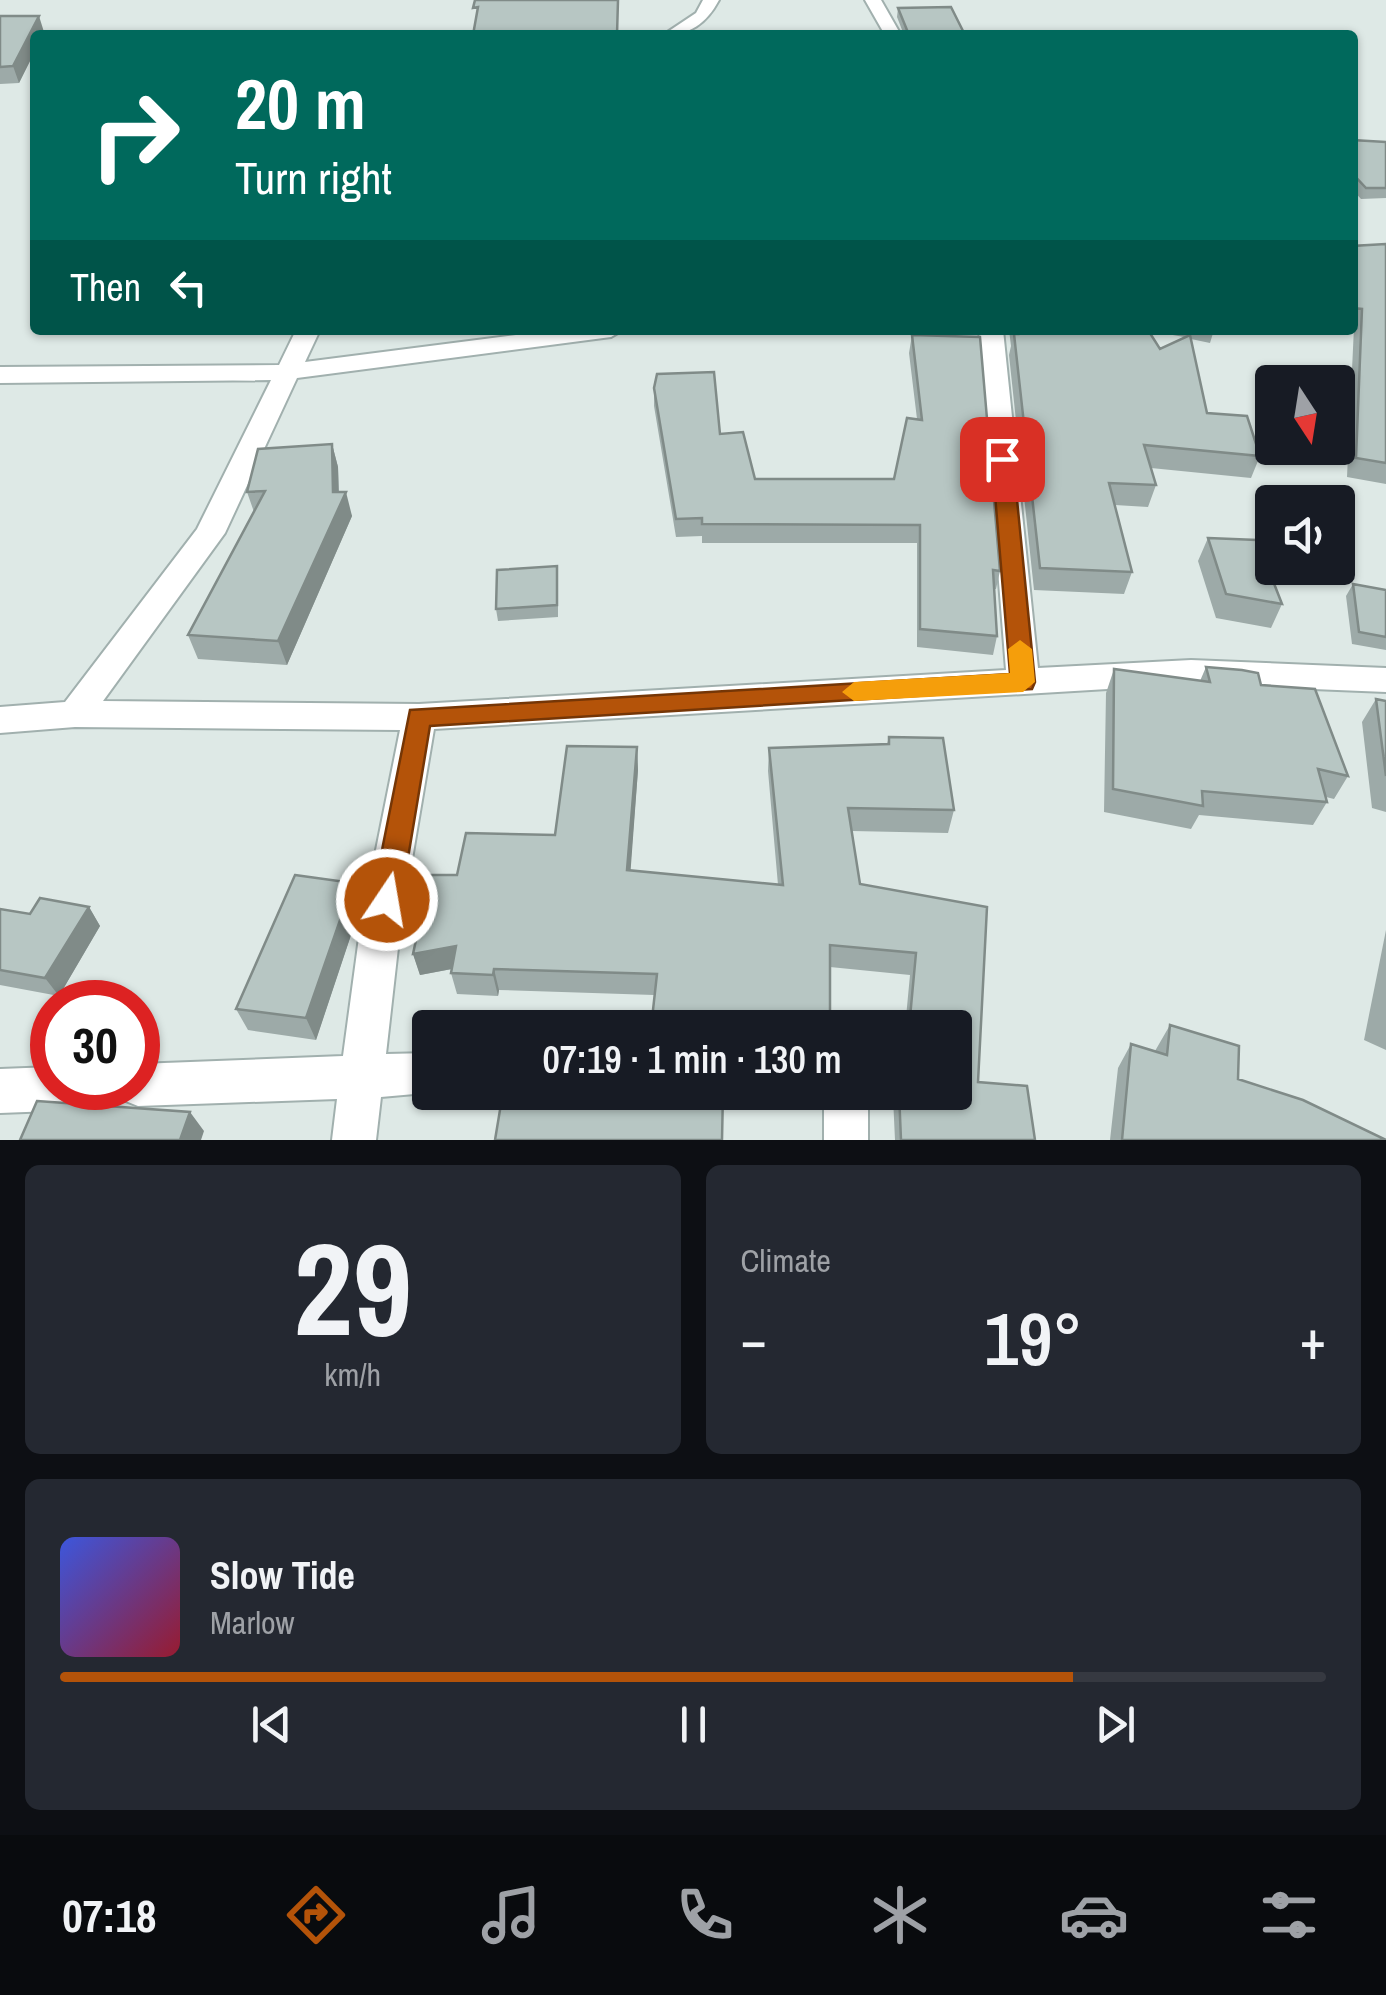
<!DOCTYPE html>
<meta charset="utf-8">
<style>
body{margin:0;font-family:"Archivo Narrow",sans-serif;background:#242831;color:#f1f3f6;height:100vh;display:flex;flex-direction:column;font-size:38px;white-space:nowrap}
*{box-sizing:border-box;margin:0}
p{font-size:32px;color:#9ea1a6}
.icon{flex:none;width:55px;height:55px;fill:none;stroke:currentColor;stroke-width:2;stroke-linecap:round;stroke-linejoin:round}
.map{position:relative;height:1140px;overflow:hidden}
.drawer{display:flex;flex-direction:column;gap:25px;padding:25px;background:#0d0f14;flex:1}
.drawer>*{flex:none}
.top-card{position:absolute;left:30px;top:30px;width:1328px;height:305px;border-radius:10px;box-shadow:0 2px 8px #0004;background:#00695c;color:#fff;overflow:hidden}
.needle{width:65px;rotate:168deg}
.controls{position:absolute;left:1255px;top:365px;display:grid;gap:20px}
.controls a{display:grid;place-items:center;width:100px;height:100px;border-radius:10px;background:#171b24;box-shadow:0 2px 8px #0004;font-size:50px}
.speed{position:absolute;left:30px;top:980px;display:flex;gap:20px;font-size:50px;font-weight:700;text-align:center}
.speed>*{display:grid;place-content:center;width:130px;height:130px;border-radius:50%;background:#171b24;box-shadow:0 2px 8px #0004;line-height:1}
.speed .limit{border:15px solid #d22;background:#fff;color:#111}
.pin{position:absolute;display:grid;place-items:center;width:85px;height:85px;color:#fff;margin:-42px;border-radius:20px;box-shadow:0 5px 15px #0006}
.me{position:absolute;width:110px;margin:-55px;rotate:12deg;stroke-linejoin:round;filter:drop-shadow(0 0 8px #0008)}
.turn{display:flex;align-items:center;gap:35px;height:210px;padding:0 40px;font-size:45px}
.turn .icon{width:130px;height:130px;stroke-width:2.5}
.turn b{display:block;font-size:70px;line-height:85px}
.then{display:flex;align-items:center;height:95px;padding:0 40px;background:#0003;gap:20px;font-size:38px}
.big{font-size:75px;font-weight:600;line-height:1.1}
.drawer .card{flex:1;display:flex;flex-direction:column;justify-content:center;gap:15px;min-width:0;padding:0 35px;border-radius:15px;background:#242831}
.drawer .dial{align-items:center;gap:0}
.dial b{font-size:130px;line-height:1}
.song{display:flex;align-items:center;gap:30px}
.cover{width:120px;height:120px;border-radius:15px;background:linear-gradient(135deg,hsl(230 70% 55%),hsl(350 70% 35%))}
.played{height:10px;border-radius:5px;background:linear-gradient(90deg,#b45309 80%,#363941 80%)}
.keys{display:flex;justify-content:space-around;direction:ltr}
.heat{display:flex;justify-content:space-between;align-items:center;font-size:55px;direction:ltr}
.drawer .tiles{flex:1;display:grid;gap:25px;grid-template-columns:1fr 1fr}
.card:last-child{grid-column:span 2}
.trip{position:absolute;left:412px;top:1010px;width:560px;height:100px;border-radius:10px;background:#171b24;box-shadow:0 2px 8px #0004;font-weight:600;line-height:100px;text-align:center}
.dock{display:flex;height:160px;justify-content:space-around;align-items:center;background:#090b0e;color:#9ea1a6}
.dock .icon{width:70px;height:70px}
.dock .selected{color:#b45309}
.dock b{font-size:45px;color:#f1f3f6}
.map>svg:first-child{display:block}
.lines{fill:none;stroke-linecap:round;stroke-linejoin:round}
.minor-casing{stroke:#a1b0ae;stroke-width:4}
.minor{fill:#fff;fill-rule:evenodd}
.wall{fill:#9daaa8}
.shaded-wall{fill:#808b88}
.building{fill:#b7c6c3;stroke:#808b88;stroke-width:2.5}
.route{fill:#b45309;stroke:#753606;stroke-width:2.5}
.slow{fill:#f59e0b}
</style>
<div class="map">
<svg width="1386" height="1140" viewBox="0 0 1386 1140">
<rect width="100%" height="100%" fill="#dee9e6"/>
<g class="lines">
<!-- minor casing -->
<g class="minor-casing">
<path id="minor" d="M 703,0 L 719,0 C 706,24 690,35 663,35 L 696,13 Z
M 865,0 L 881,0 L 901,35 L 885,35 Z
M 296,330 L 320,330 L 305,362 L 555,330 L 623,330 L 611,337 L 297,378 L 225,533 L 103,701 L 419,704 L 1006,670 L 979,330 L 1003,330 L 1038,668 L 1191,660 L 1386,668 L 1386,692 L 1191,684 L 434,729 L 400,930 L 386,1054 L 430,1053 L 430,1092 L 437,1092 L 381,1097 L 376,1140 L 332,1140 L 337,1099 L 138,1106 L 123,1100 L 118,1088 L 138,1088 L 138,1064 L 343,1056 L 360,930 L 400,730 L 75,727 L 0,733 L 0,707 L 65,702 L 197,529 L 271,380 L 0,383 L 0,367 L 279,365 Z
M 52,1067 L 52,1088 L 99,1088 L 93,1103 L 78,1110 L 0,1113 L 0,1069 Z
M 824,1092 L 868,1092 L 868,1140 L 824,1140 Z"/>
</g>
<!-- minor -->
<use href="#minor" class="minor"/>
</g>
<!-- wall -->
<path class="wall" d="M 898,8 L 965,35 L 904,35 L 897,17 Z
M 0,16 L 44,32 L 43,35 L 35,35 L 35,51 L 19,83 L 0,84 Z
M 1352,140 L 1386,142 L 1386,198 L 1361,199 L 1352,189 Z
M 1386,244 L 1386,484 L 1347,477 L 1354,327 L 1352,327 L 1352,246 Z
M 1009,330 L 1148,330 L 1160,349 L 1184,337 L 1167,334 L 1165,330 L 1214,330 L 1210,343 L 1191,339 L 1207,413 L 1260,456 L 1251,478 L 1151,468 L 1156,485 L 1148,507 L 1115,505 L 1132,572 L 1124,594 L 1034,590 L 1009,355 L 1011,346 Z
M 912,335 L 1000,571 L 996,589 L 994,589 L 997,636 L 993,655 L 917,647 L 917,543 L 702,543 L 702,536 L 676,537 L 654,406 L 654,388 L 720,434 L 755,479 L 894,479 L 917,419 L 909,353 Z
M 332,444 L 338,467 L 339,492 L 352,516 L 287,665 L 198,659 L 188,635 L 254,512 L 247,492 Z
M 1208,538 L 1282,604 L 1271,628 L 1216,618 L 1198,561 Z
M 558,578 L 558,617 L 498,621 L 496,609 Z
M 1353,584 L 1386,590 L 1386,650 L 1352,644 L 1346,596 Z
M 1206,667 L 1261,685 L 1348,776 L 1334,799 L 1326,797 L 1327,802 L 1313,825 L 1199,815 L 1191,829 L 1104,812 L 1106,693 L 1114,669 L 1200,681 Z
M 1376,699 L 1386,701 L 1386,812 L 1372,808 L 1362,722 Z
M 889,737 L 954,810 L 948,833 L 852,831 L 860,884 L 987,907 L 978,1082 L 1035,1140 L 895,1140 L 893,1097 L 894,1092 L 955,1092 L 955,1028 L 905,1028 L 910,975 L 830,967 L 654,995 L 499,990 L 498,996 L 457,994 L 451,973 L 452,969 L 420,975 L 413,954 L 457,875 L 555,835 L 637,747 L 638,770 L 630,870 L 778,885 L 768,771 L 769,748 L 887,744 Z
M 353,883 L 361,905 L 316,1040 L 248,1030 L 236,1009 Z
M 89,907 L 100,926 L 59,996 L 0,985 L 0,909 L 30,914 Z
M 1386,930 L 1386,1050 L 1364,1040 Z
M 1170,1025 L 1238,1079 L 1386,1140 L 1110,1140 L 1118,1068 L 1131,1044 L 1155,1051 Z"/>
<!-- shaded-wall -->
<path class="shaded-wall" d="M 39,16 L 44,32 L 43,35 L 35,35 L 35,51 L 19,83 L 13,66 Z
M 332,444 L 338,467 L 339,507 L 346,492 L 352,516 L 287,665 L 278,641 L 333,492 Z
M 637,747 L 638,770 L 629,892 L 627,870 Z
M 353,883 L 361,905 L 316,1040 L 306,1018 Z
M 89,907 L 100,926 L 59,996 L 45,978 Z
M 456,946 L 462,967 L 420,975 L 413,954 Z
M 494,969 L 499,990 L 498,996 L 493,975 Z
M 190,1112 L 204,1131 L 201,1140 L 180,1140 Z"/>
<!-- building -->
<path class="building" d="M 475,0 L 618,0 L 617,35 L 473,35 L 478,7 L 473,8 Z
M 951,7 L 965,35 L 909,35 L 898,8 Z
M 0,16 L 39,16 L 13,66 L 0,67 Z
M 1352,140 L 1386,142 L 1386,188 L 1366,188 L 1352,173 Z
M 1386,244 L 1386,463 L 1356,458 L 1362,309 L 1352,308 L 1352,246 Z
M 1017,330 L 1148,330 L 1160,349 L 1190,335 L 1207,413 L 1247,416 L 1260,456 L 1144,445 L 1156,485 L 1109,483 L 1132,572 L 1040,568 L 1014,334 L 1018,334 Z
M 912,335 L 980,337 L 1000,571 L 993,570 L 997,636 L 920,629 L 920,525 L 702,524 L 702,518 L 676,519 L 654,388 L 657,374 L 714,372 L 720,434 L 743,432 L 755,479 L 894,479 L 907,418 L 922,420 Z
M 332,444 L 333,492 L 346,492 L 278,641 L 188,635 L 265,491 L 247,492 L 258,449 Z
M 1208,538 L 1257,540 L 1282,604 L 1226,594 Z
M 557,566 L 557,605 L 496,609 L 497,570 Z
M 1353,584 L 1386,590 L 1386,637 L 1359,632 Z
M 1206,667 L 1242,670 L 1258,673 L 1261,685 L 1315,689 L 1348,776 L 1318,769 L 1327,802 L 1202,791 L 1203,806 L 1113,789 L 1114,669 L 1210,682 Z
M 1376,699 L 1386,701 L 1386,776 Z
M 889,737 L 943,738 L 954,810 L 848,808 L 860,884 L 987,907 L 978,1082 L 1027,1086 L 1035,1140 L 901,1140 L 899,1092 L 955,1092 L 955,1028 L 909,1028 L 916,953 L 830,945 L 830,1028 L 651,1028 L 657,974 L 494,969 L 493,975 L 451,973 L 456,946 L 413,954 L 430,875 L 457,875 L 466,833 L 555,835 L 567,746 L 637,747 L 627,870 L 783,885 L 769,748 L 889,744 Z
M 295,875 L 353,883 L 306,1018 L 236,1009 Z
M 40,898 L 89,907 L 45,978 L 0,970 L 0,909 L 30,914 Z
M 1170,1025 L 1239,1046 L 1238,1079 L 1303,1100 L 1386,1140 L 1122,1140 L 1131,1044 L 1167,1055 Z
M 503,1092 L 723,1092 L 722,1140 L 495,1140 Z
M 37,1101 L 190,1112 L 180,1140 L 20,1140 Z"/>
<!-- route -->
<path class="route" d="M 1002,453 L 1013,459 L 1035,682 L 1032,689 L 430,726 L 401,900 L 397,909 L 387,912 L 376,909 L 372,900 L 410,710 L 1010,674 L 992,459 Z"/>
<!-- slow -->
<path class="slow" d="M 1020,640 L 1032,649 L 1035,682 L 1023,692 L 854,701 L 842,692 L 854,682 L 1010,673 L 1008,649 Z"/>
</svg>
<div class="controls">
<a><svg class="needle" viewBox="-14 -14 28 28"><path d="M0-13l5 13h-10z" fill="#e53935"/><path d="M0 13l5-13h-10z" fill="#9ea1a6"/></svg></a>
<a><svg class="icon" aria-label="sound" viewBox="0 0 24 24"><path d="M4 9h4l5-4v14l-5-4H4zM17 9q2 3 0 6"/></svg></a>
</div>
<div class="speed"><div class="limit">30</div></div>
<div class="pin" style="left:1002px;top:459px;background:#d93025"><svg class="icon" aria-label="arrive" viewBox="0 0 24 24"><path d="M6 21V4h12l-3 4 3 4H6"/></svg></div>
<svg class="me" style="left:387px;top:900px" viewBox="-20 -20 40 40"><circle r="17" fill="#b45309" stroke="#fff" stroke-width="3"/><path d="M0-11L8 9 0 5-8 9z" fill="#fff"/></svg>
<div class="trip">07:19 · 1 min · 130 m</div>
<div class="top-card">
<div class="turn"><svg class="icon" aria-label="right" viewBox="0 0 24 24"><path d="M7 20v-9h11M14 6l5 5-5 5"/></svg><div><b>20 m</b>Turn right</div></div>
<div class="then">Then<svg class="icon" aria-label="left" viewBox="0 0 24 24"><path d="M17 20v-9H6M10 6l-5 5 5 5"/></svg></div>
</div>
</div>
<section class="drawer">
<div class="tiles">
<div class="card dial"><b>29</b><p>km/h</p></div>
<div class="card"><p>Climate</p>
<div class="heat"><a>−</a><b class="big">19°</b><a>+</a></div>
</div>
<div class="card">
<div class="song"><i class="cover"></i><div><b>Slow Tide</b><p>Marlow</p></div></div>
<div class="played"></div>
<div class="keys"><svg class="icon" aria-label="previous" viewBox="0 0 24 24"><path d="M18 5L8 12l10 7zM5 5v14"/></svg><svg class="icon" aria-label="pause" viewBox="0 0 24 24"><path d="M8 5v14M16 5v14"/></svg><svg class="icon" aria-label="next" viewBox="0 0 24 24"><path d="M6 5l10 7-10 7zM19 5v14"/></svg></div>
</div>
</div>
</section>
<nav class="dock">
<b>07:18</b>
<svg class="icon selected" aria-label="directions" viewBox="0 0 24 24"><path d="M12 3l9 9-9 9-9-9zM9 14v-3h6M13 9l2 2-2 2"/></svg>
<svg class="icon" aria-label="music" viewBox="0 0 24 24"><path d="M9 18V5l10-2v13"/><circle cx="6" cy="18" r="3"/><circle cx="16" cy="16" r="3"/></svg>
<svg class="icon" aria-label="phone" viewBox="0 0 24 24"><path d="M5 4h4l2 5-3 2q2 4 5 5l2-3 5 2v4C11 20 4 13 5 4z"/></svg>
<svg class="icon" aria-label="climate" viewBox="0 0 24 24"><path d="M12 3v18M4 7l16 10M4 17L20 7"/></svg>
<svg class="icon" aria-label="car" viewBox="0 0 24 24"><path d="M5 17H2v-5l4-1 3-4h7l3 4 3 1v5h-3M9 17h6M6 11h13"/><circle cx="7" cy="17" r="2"/><circle cx="17" cy="17" r="2"/></svg>
<svg class="icon" aria-label="filters" viewBox="0 0 24 24"><path d="M4 7h16M4 17h16"/><circle cx="9" cy="7" r="2"/><circle cx="15" cy="17" r="2"/></svg>
</nav>
